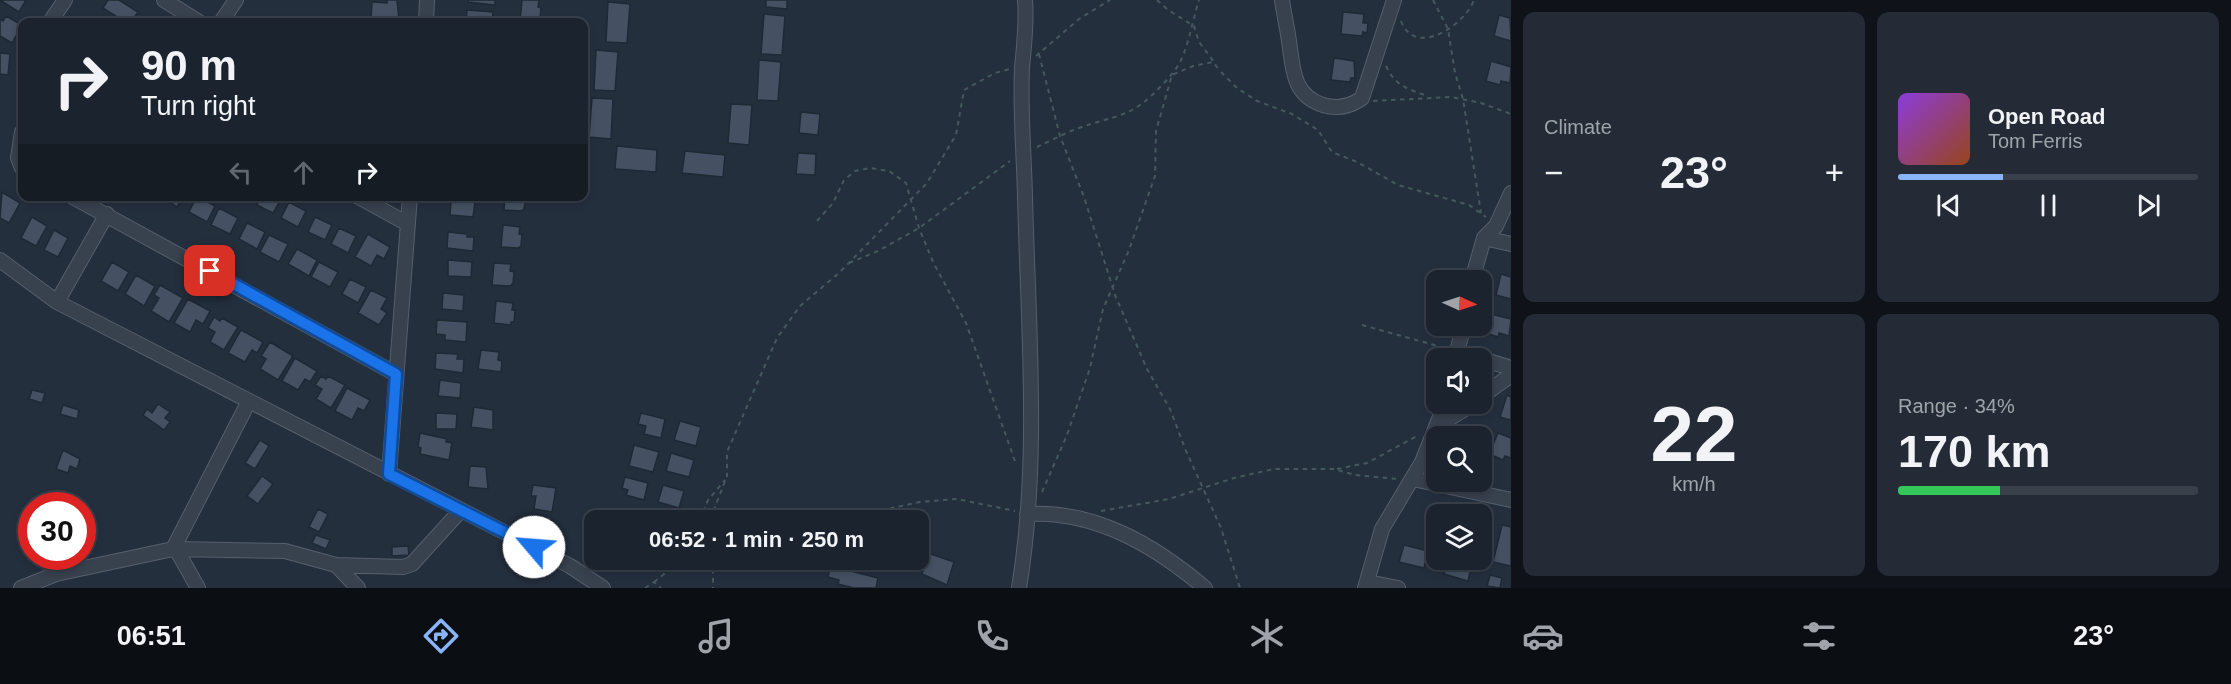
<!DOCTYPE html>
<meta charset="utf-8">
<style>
body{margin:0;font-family:Helvetica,sans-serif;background:#242b36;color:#f1f3f6;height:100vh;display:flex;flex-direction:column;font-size:22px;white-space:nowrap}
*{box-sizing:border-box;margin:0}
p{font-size:20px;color:#a0a4aa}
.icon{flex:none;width:33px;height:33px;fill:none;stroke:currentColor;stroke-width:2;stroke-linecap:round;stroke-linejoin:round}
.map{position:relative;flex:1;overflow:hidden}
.drawer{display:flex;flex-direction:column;gap:12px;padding:12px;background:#0f1319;width:720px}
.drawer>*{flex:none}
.guide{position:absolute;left:18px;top:18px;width:570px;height:183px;border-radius:12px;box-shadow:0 3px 9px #0003,0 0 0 2px #39404a;background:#1b232e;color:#f1f3f6;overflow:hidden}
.needle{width:39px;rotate:93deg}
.fabs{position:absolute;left:1426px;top:270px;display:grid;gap:12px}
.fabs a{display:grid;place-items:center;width:66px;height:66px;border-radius:12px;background:#1b232e;box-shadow:0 3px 9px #0003,0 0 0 2px #39404a;font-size:30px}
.speed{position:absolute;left:18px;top:492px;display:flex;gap:12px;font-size:30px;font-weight:700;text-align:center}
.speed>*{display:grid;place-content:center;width:78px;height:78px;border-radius:50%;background:#1b232e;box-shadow:0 3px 9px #0003,0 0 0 2px #39404a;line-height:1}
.speed .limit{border:9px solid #d22;background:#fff;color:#111}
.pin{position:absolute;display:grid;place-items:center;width:51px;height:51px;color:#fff;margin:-26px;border-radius:12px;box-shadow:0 3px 9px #0006}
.me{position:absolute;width:66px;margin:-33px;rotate:297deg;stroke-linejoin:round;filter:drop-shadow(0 0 4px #0008)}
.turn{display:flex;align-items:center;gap:21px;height:126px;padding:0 24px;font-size:27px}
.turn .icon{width:78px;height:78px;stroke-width:2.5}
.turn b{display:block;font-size:42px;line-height:51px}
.lanes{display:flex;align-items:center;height:57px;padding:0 24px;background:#0003;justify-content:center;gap:30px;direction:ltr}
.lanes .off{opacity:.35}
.big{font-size:45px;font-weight:600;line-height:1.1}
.drawer .tile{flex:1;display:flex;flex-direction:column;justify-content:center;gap:9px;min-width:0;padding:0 21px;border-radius:12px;background:#242b36}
.drawer .dial{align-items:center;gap:0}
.dial b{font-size:78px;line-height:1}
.song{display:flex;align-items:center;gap:18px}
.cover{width:72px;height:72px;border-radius:9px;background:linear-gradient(135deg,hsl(270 70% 55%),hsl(20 70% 35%))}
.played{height:6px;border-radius:3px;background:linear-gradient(90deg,#8ab4f8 35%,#39404a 35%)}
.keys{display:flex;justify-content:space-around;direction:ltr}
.heat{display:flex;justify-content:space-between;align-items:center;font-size:33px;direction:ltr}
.charge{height:9px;border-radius:4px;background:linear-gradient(90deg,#34c759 34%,#39404a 0)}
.drawer .tiles{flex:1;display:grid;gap:12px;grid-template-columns:repeat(2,1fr)}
.trip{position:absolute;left:584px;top:510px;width:345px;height:60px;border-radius:12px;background:#1b232e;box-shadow:0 3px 9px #0003,0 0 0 2px #39404a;font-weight:600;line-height:60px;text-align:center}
.menu{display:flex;height:96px;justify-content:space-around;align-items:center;background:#0b0e12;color:#a0a4aa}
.menu .icon{width:42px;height:42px}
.menu .active{color:#8ab4f8}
.menu b{font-size:27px;color:#f1f3f6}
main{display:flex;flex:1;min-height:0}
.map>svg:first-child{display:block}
.building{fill:#455162;stroke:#1f2835;stroke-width:1.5}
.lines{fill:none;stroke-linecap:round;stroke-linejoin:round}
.minor-casing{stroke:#565f6c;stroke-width:16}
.path{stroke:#44595c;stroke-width:2;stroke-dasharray:4.5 4.5;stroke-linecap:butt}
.minor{stroke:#38414e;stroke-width:14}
.route-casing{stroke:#114b97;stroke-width:15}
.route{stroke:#1a73e8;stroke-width:10}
</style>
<main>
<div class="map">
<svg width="1511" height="588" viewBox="0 0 1511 588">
<rect width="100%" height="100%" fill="#242f3e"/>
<!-- building -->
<path class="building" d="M 0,0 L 26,0 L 19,12 Z
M 108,0 L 119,0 L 138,12 L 131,22 L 125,22 L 103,8 Z
M 387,0 L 397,0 L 399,20 L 371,18 L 372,2 L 387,3 Z
M 468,0 L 495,0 L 495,5 L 468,2 Z
M 522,0 L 539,0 L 538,7 L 541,8 L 540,19 L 537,22 L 520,21 Z
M 766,0 L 787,0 L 787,9 L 766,7 Z
M 608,2 L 630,4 L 627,43 L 606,42 Z
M 467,10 L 493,12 L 492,22 L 466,22 Z
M 1343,12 L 1364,14 L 1363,23 L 1368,23 L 1367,33 L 1363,32 L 1362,36 L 1341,34 Z
M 764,14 L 785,16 L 782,55 L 761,54 Z
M 1499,15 L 1510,18 L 1511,41 L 1494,36 Z
M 6,16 L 22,25 L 12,43 L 0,36 L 0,19 L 3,21 Z
M 596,50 L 618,52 L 615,91 L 594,90 Z
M 0,53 L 10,54 L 8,75 L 0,74 Z
M 1334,58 L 1354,61 L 1355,78 L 1351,78 L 1350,82 L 1331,80 Z
M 759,60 L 781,62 L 778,101 L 757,100 Z
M 1491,61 L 1511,67 L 1510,83 L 1501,81 L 1500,85 L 1486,81 Z
M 592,98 L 613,99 L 611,139 L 589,137 Z
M 731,104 L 752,105 L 749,145 L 728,143 Z
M 801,112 L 820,114 L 818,135 L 799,133 Z
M 617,146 L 657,150 L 656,172 L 615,169 Z
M 685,151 L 725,155 L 723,177 L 682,173 Z
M 798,153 L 816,154 L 815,175 L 796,174 Z
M 2,192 L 20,203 L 9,223 L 0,218 Z
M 161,196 L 183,196 L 177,207 Z
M 197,196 L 215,206 L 207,222 L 189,212 Z
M 261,196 L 282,197 L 273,213 L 257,205 Z
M 505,196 L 526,197 L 524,209 L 521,211 L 504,210 Z
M 451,200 L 475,202 L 473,217 L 450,215 Z
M 289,202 L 306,211 L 298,227 L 281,218 Z
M 219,208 L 238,218 L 230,234 L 211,225 Z
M 32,217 L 47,226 L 36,246 L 21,238 Z
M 315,217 L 332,225 L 325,240 L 308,232 Z
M 247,223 L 265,232 L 257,249 L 239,239 Z
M 503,225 L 520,227 L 519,234 L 522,234 L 521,246 L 518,248 L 501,247 Z
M 339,228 L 356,236 L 348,253 L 331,244 Z
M 54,230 L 68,238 L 58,257 L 44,250 Z
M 448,232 L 467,234 L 467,237 L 474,237 L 473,251 L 447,248 Z
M 368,234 L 390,247 L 384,259 L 377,255 L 371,266 L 355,257 Z
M 269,235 L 288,244 L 279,262 L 260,252 Z
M 297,249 L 317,260 L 309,276 L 288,264 Z
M 448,260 L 472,262 L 471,277 L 448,276 Z
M 112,262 L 129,272 L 118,291 L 101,281 Z
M 319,262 L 338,272 L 330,287 L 311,277 Z
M 494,263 L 511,264 L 510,271 L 514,272 L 513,283 L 510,286 L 492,285 Z
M 1501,274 L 1511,277 L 1511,299 L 1496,295 Z
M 136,275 L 155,286 L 144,306 L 125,294 Z
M 350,279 L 366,287 L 358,303 L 342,294 Z
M 160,285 L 183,298 L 169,322 L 151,311 L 159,298 L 154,295 Z
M 371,290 L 387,298 L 381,309 L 387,313 L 379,325 L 358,313 Z
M 443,293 L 464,295 L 463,311 L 442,309 Z
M 188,299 L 210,311 L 203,324 L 196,320 L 190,332 L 174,323 Z
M 496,301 L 513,303 L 512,310 L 515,310 L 514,322 L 511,322 L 511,325 L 494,323 Z
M 1491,314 L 1511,319 L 1509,336 L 1499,333 L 1498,337 L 1486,333 Z
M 214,317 L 220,321 L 222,318 L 238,327 L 224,350 L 210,342 L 215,332 L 208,328 Z
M 437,320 L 467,322 L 466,342 L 445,340 L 445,335 L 436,334 Z
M 241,330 L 263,342 L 257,353 L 252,350 L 245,362 L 228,353 Z
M 270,342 L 293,356 L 278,380 L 260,369 L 266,359 L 261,356 Z
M 481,350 L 499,352 L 498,360 L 502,361 L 501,372 L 478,369 Z
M 436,353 L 458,354 L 457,359 L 464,359 L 463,373 L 435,369 Z
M 295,358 L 317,371 L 310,382 L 305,379 L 298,390 L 282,381 Z
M 321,376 L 326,379 L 328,376 L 345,385 L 331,408 L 316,399 L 322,389 L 315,385 Z
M 440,380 L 461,383 L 460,398 L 438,396 Z
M 347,388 L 370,400 L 364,411 L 358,408 L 352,420 L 335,411 Z
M 32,390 L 45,393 L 42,403 L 29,399 Z
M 1507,395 L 1511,397 L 1511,420 L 1500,417 Z
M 158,404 L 170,412 L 165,418 L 170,422 L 164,430 L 143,415 L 147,409 L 152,413 Z
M 63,405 L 79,410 L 77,419 L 60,414 Z
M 474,407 L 493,410 L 493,430 L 471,427 Z
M 436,413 L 457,414 L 456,429 L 436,429 Z
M 641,413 L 665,419 L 661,438 L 644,434 L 646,426 L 638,424 Z
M 680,421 L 701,427 L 696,446 L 674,440 Z
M 420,433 L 447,439 L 446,442 L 452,443 L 449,460 L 420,454 L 421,448 L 418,447 Z
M 1498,433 L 1511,438 L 1511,458 L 1505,456 L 1503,460 L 1489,454 Z
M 260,440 L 269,446 L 255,469 L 245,463 Z
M 634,445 L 659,452 L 653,472 L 629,466 Z
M 63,450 L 80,459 L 77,469 L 70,466 L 68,473 L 56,469 Z
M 671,453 L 694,460 L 689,477 L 666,471 Z
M 470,466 L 486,467 L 488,489 L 468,487 Z
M 262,476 L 273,484 L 258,504 L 247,496 Z
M 625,477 L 648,483 L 644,500 L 626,495 L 628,490 L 622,488 Z
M 533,485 L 556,488 L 552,512 L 534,509 L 536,496 L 531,496 Z
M 663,485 L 684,491 L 679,508 L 658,502 Z
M 318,509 L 328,514 L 319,532 L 309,527 Z
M 610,511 L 635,517 L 634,520 L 607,520 Z
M 1502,525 L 1511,527 L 1511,566 L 1493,562 Z
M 316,535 L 330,540 L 326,549 L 312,543 Z
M 1404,545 L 1428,551 L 1424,568 L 1399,562 Z
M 408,546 L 409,555 L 392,556 L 392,547 Z
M 928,553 L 954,562 L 947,585 L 922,574 Z
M 1448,560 L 1464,560 L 1464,562 L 1472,564 L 1468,581 L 1444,574 Z
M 841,561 L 855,564 L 854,572 L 878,578 L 876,588 L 854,588 L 838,584 L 839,580 L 828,577 L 830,566 L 840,568 Z
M 1490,575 L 1502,578 L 1500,588 L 1487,586 Z"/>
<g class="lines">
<!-- minor casing -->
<g class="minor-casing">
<path id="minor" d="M 164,0 L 199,22
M 1282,0 C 1284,14 1287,27 1289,41 C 1293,68 1292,95 1323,105 C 1337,109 1350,107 1362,98 L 1394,0
M 50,22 L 65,0
M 221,22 L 236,0
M 426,22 L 427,0
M 22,132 L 18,158 L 22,168
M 71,196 L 396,374
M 357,196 L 408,224
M 1484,238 L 1511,244
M 0,260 L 57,302 L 570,566 L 603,588
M 1472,280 L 1484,238 L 1496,226 L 1511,193
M 57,302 L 107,214
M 1455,358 L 1464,326
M 1482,359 L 1511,368
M 1482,396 L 1511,375
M 249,401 L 173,549 L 285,551 L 336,565 L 403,567 L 412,564 L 461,510
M 1436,427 L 1473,404
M 389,474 L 410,196
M 1413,479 L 1511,500
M 1027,514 C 1095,510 1154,545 1205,588
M 176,549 L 198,588
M 336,565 L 358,588
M 1368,582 L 1398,588
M 21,588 L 56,574 L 173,549
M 1019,588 C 1040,460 1028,325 1025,196 C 1024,154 1020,111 1022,68 C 1024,45 1027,24 1025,0
M 1365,588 L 1382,529 L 1422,462 L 1445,404"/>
</g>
<!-- path -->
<path class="path" d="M 1157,0 L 1168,10 L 1194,26 L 1199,42 L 1214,62
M 1433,0 L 1448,29 L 1455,73 L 1463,99 L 1481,213
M 1401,21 C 1415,58 1464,26 1474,0
M 1039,54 L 1060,136 L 1084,197 L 1115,295 L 1147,369 L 1170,409 L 1186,451 L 1221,528 L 1240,588
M 1036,56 L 1079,19 L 1110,0
M 1386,66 C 1394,85 1409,90 1428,96
M 1221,72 L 1237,88 L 1257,101 L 1292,114 L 1318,130 L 1332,152 L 1357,162 L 1398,185 L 1469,205 L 1486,217
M 1373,101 L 1451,97 L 1481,103 L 1511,114
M 1037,147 C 1050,141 1065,133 1079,128 C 1115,115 1132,118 1160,87 C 1169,78 1177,69 1182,58 C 1190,39 1193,19 1199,0
M 817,221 L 833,203 L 844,180 L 855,171 L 870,168 L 889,171 L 906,183 L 919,228 L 933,262 L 966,323 L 1016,464
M 849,263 L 878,251 L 919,228 L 1010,161
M 1362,325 L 1445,348
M 1337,469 L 1367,463 L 1417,436
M 1042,492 L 1067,435 L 1090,368 L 1103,309 L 1129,250 L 1155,176 L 1156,131 L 1172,75 L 1193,66 L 1213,62 L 1220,71
M 1101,511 L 1169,499 L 1234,478 L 1274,469 L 1334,469 L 1355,475 L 1398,479
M 700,520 L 708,500 L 725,480
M 714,520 L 715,507 L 727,476 L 727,452 L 777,338 L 800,306 L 839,273 L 927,183 L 956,135 L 964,90 L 995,73 L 1010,69
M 837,520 L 920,502 L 943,500 L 957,499 L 1015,511
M 713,560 L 713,588
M 680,564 L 698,560
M 654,582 L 682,560
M 645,588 L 654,582 L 661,588"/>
<!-- minor -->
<use href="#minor" class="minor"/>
</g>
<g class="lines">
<!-- route casing -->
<g class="route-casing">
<path id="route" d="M 210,271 L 396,374 L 389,474 L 534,547"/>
</g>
<!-- route -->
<use href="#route" class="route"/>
</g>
</svg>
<div class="fabs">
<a><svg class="needle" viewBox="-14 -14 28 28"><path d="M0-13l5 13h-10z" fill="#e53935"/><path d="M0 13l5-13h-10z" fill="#a0a4aa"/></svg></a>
<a><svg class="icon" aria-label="sound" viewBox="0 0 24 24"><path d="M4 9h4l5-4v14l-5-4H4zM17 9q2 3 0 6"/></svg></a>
<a><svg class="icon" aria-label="search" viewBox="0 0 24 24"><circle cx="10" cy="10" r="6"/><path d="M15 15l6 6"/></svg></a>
<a><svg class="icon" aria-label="layers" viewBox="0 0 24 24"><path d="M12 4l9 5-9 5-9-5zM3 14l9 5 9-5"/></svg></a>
</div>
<div class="speed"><div class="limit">30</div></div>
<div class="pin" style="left:210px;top:271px;background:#d93025"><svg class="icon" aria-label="arrive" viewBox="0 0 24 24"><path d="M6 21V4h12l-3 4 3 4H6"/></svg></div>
<svg class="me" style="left:534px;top:547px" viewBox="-20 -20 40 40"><circle r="19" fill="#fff"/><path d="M0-13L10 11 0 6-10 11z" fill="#1a73e8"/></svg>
<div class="trip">06:52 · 1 min · 250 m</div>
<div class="guide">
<div class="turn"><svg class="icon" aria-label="right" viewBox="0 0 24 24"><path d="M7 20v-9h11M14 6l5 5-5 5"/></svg><div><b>90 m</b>Turn right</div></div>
<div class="lanes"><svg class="icon off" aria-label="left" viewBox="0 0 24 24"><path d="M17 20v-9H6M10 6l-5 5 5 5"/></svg><svg class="icon off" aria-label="ahead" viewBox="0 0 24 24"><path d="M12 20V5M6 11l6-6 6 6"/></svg><svg class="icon" aria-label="right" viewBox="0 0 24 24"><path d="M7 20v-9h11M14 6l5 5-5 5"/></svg></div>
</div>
</div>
<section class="drawer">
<div class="tiles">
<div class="tile"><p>Climate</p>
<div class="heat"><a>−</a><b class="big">23°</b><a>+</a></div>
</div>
<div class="tile">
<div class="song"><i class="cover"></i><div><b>Open Road</b><p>Tom Ferris</p></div></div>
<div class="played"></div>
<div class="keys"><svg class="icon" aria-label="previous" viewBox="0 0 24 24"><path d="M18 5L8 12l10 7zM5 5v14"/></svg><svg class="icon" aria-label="pause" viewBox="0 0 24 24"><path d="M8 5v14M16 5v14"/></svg><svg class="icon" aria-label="next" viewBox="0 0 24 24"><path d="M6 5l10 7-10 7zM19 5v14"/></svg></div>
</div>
<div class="tile dial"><b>22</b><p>km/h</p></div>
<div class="tile"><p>Range · 34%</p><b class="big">170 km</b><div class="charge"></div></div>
</div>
</section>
</main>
<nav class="menu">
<b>06:51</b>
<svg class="icon active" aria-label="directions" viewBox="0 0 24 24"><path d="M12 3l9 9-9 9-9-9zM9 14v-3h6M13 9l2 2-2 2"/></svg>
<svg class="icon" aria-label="music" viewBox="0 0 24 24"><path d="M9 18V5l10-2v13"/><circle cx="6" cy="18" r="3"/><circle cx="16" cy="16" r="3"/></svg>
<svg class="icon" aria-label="phone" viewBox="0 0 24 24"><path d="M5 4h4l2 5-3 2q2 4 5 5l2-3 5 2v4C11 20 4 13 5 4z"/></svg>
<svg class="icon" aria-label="climate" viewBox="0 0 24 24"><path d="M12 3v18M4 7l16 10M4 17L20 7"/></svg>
<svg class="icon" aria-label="car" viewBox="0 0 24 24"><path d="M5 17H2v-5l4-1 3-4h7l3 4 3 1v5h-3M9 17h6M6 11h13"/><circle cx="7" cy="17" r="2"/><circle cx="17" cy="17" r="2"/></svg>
<svg class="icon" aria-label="filters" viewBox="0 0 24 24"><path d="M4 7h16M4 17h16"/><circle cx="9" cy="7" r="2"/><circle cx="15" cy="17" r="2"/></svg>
<b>23°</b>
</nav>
